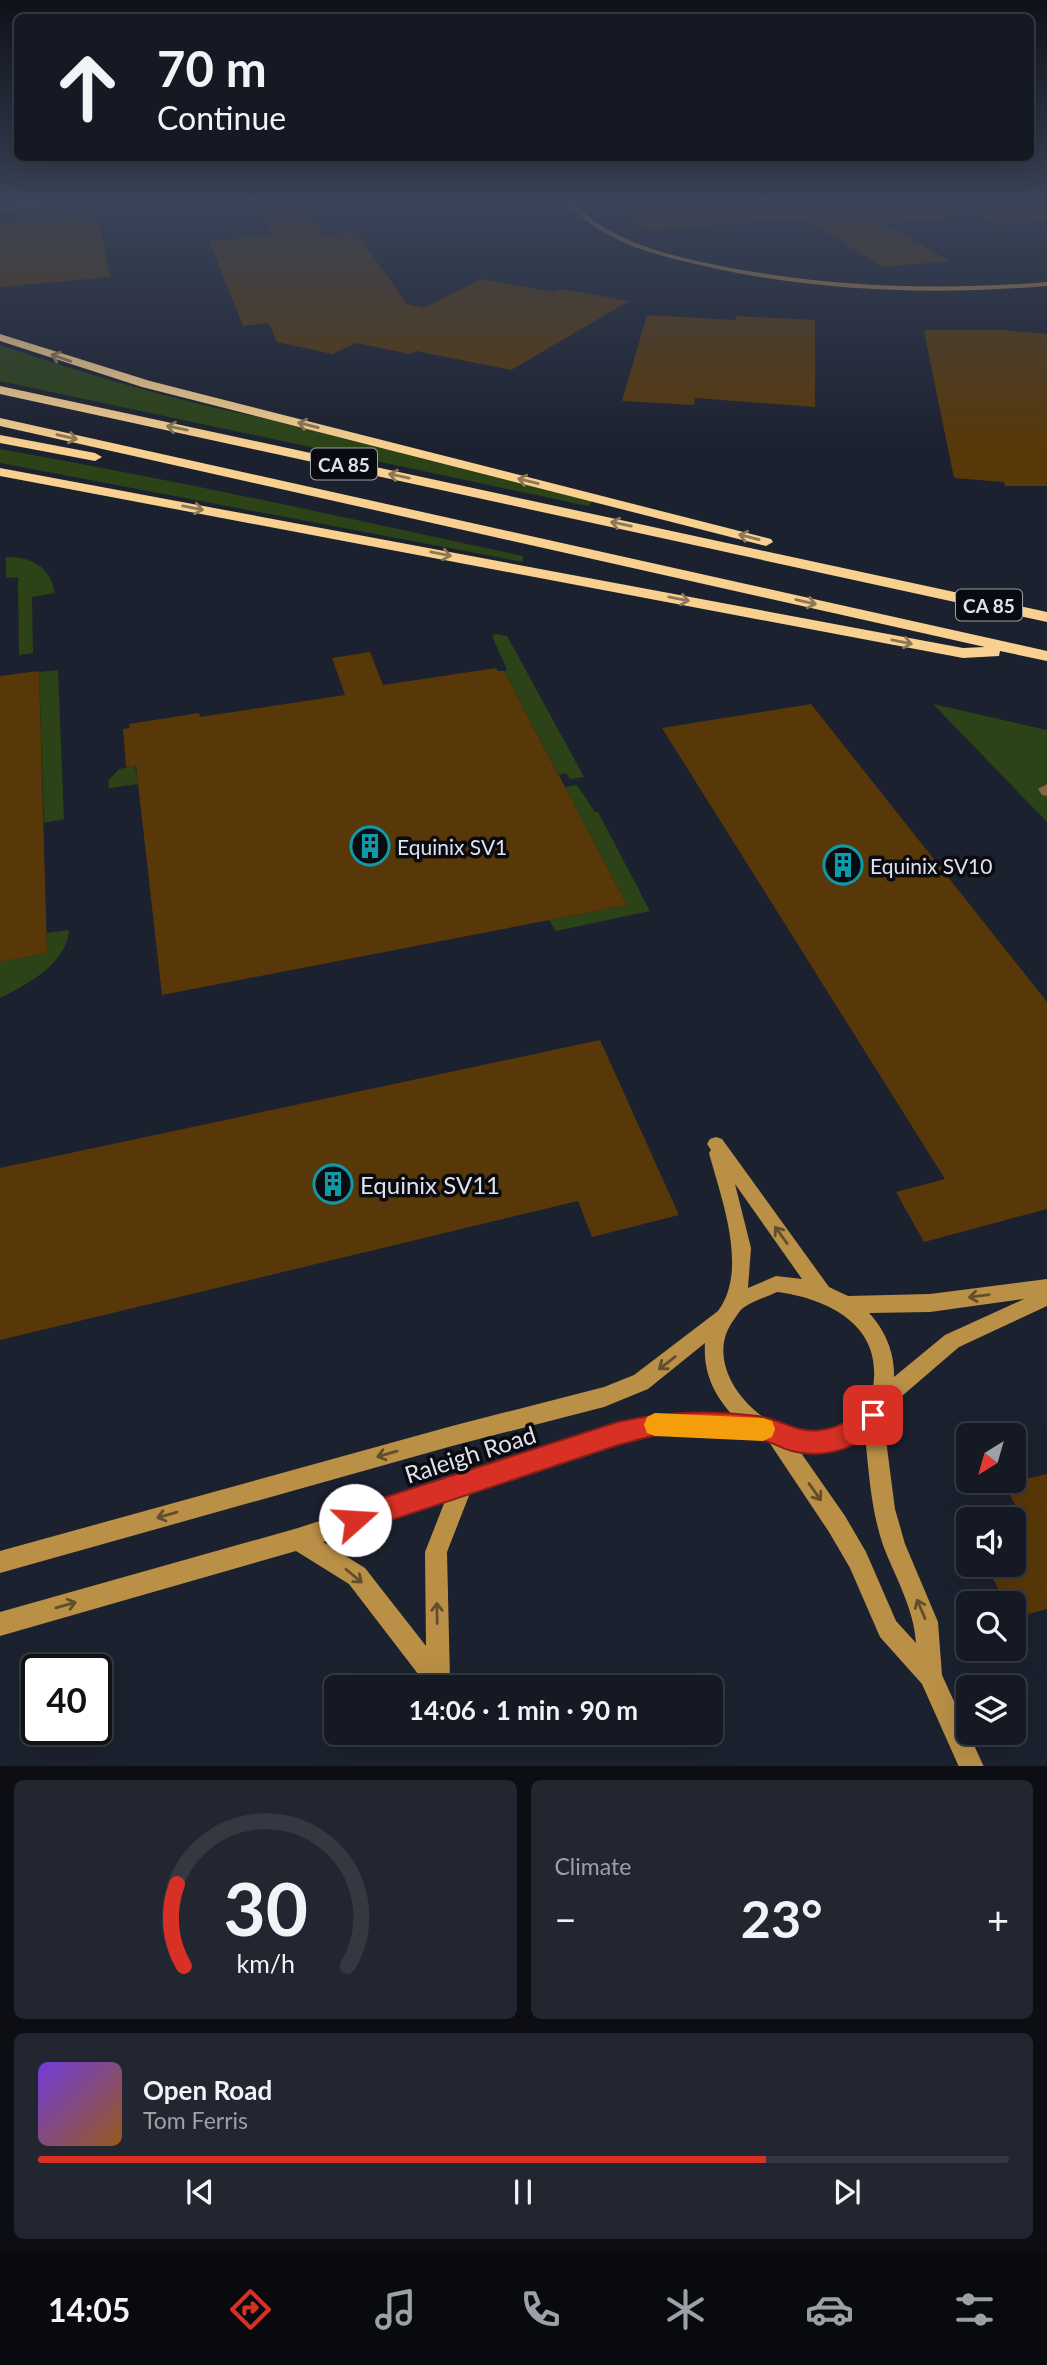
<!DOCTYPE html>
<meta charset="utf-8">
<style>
body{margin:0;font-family:Lato,sans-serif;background:#222630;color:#f1f3f6;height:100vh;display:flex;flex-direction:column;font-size:26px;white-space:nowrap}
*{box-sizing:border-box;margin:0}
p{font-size:23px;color:#9da0a6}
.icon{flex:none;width:38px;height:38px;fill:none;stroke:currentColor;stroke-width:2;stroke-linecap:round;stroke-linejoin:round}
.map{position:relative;height:1766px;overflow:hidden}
.details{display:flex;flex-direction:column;gap:14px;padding:14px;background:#0c0e13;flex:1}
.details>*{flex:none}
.guide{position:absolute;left:14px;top:14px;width:1020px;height:147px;border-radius:10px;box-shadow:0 7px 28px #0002,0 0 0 2px #343841;background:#151923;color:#f1f3f6;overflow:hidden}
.needle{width:46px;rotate:217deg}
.buttons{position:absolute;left:956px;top:1423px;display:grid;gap:14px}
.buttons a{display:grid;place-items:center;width:70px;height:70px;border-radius:10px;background:#151923;box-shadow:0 7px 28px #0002,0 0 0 2px #343841;font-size:35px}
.speed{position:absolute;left:21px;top:1654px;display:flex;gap:14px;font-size:35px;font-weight:700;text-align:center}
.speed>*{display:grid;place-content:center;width:91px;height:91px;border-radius:50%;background:#151923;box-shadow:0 7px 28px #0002,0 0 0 2px #343841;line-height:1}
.speed .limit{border:4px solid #111;border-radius:10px;background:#fff;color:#111}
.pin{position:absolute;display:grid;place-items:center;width:60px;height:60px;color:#fff;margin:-30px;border-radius:14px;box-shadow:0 4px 10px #0006}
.me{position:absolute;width:77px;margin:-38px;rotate:71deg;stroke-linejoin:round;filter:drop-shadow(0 0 5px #0008)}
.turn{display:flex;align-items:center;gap:24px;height:147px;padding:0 28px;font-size:32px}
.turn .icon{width:91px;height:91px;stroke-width:2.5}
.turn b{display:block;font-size:49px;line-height:60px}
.big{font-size:52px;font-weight:700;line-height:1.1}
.details .tile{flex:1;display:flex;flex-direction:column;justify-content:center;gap:10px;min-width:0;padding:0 24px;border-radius:10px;background:#222630}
.details .dial{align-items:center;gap:0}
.dial svg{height:182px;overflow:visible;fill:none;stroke:#343841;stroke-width:7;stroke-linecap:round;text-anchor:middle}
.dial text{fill:#f1f3f6;stroke:none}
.song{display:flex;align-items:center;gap:21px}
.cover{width:84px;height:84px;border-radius:10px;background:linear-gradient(135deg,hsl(260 70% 55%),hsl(30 70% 35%))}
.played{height:7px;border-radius:4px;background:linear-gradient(90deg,#d93025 75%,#343841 75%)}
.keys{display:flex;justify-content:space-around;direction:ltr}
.heat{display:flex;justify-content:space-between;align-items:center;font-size:38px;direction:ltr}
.details .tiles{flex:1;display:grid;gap:14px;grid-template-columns:1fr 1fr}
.tile:last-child{grid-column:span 2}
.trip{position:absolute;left:324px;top:1675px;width:399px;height:70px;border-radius:10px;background:#151923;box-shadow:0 7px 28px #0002,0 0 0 2px #343841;font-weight:700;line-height:70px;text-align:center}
.dock{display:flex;height:112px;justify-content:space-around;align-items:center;background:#080a0e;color:#9da0a6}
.dock .icon{width:49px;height:49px}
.dock .current{color:#d93025}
.dock b{font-size:32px;color:#f1f3f6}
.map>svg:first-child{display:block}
.green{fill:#2c4317}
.building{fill:#583808}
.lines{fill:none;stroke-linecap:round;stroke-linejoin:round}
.street{fill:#82683d;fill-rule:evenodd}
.secondary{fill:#ba9047;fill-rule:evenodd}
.highway{fill:#f8d191;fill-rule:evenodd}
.oneway{stroke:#8c7857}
.oneway2{stroke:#624e2c}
.route{fill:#d93025;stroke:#8d1f18;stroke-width:2}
.slow{fill:#f59e0b}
.labels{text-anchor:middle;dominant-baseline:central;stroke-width:7;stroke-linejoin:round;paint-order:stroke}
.shield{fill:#090b11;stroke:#9fa2aa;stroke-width:2}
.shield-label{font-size:19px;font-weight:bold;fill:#dfe2ec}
.poi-label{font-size:21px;fill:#dfe2ec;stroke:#090b11;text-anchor:start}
.near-poi-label{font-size:24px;fill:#dfe2ec;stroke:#090b11;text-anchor:start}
.near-street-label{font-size:24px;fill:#dfe2ec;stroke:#090b11}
</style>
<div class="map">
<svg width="1047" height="1767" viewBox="0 0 1047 1767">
<rect width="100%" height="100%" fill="#1c212f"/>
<!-- green -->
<path class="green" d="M 0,345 C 95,377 191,406 291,423 L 594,500 L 588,506 L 0,381 Z
M 0,449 C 175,480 349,518 523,556 L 523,562 L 0,463 Z
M 6,557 C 33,557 50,567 55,593 L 32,597 L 33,653 L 19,655 L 18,577 L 6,578 Z
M 495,634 L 507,636 L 584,777 L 570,779 L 566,773 L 559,775 L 504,671 L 507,670 L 492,636 Z
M 58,670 L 64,819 L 44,823 L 39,672 Z
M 933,704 L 1047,730 L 1047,822 Z
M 135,766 L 138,784 L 109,788 L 108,781 L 119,769 Z
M 577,785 L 595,812 L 598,812 L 650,911 L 556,931 L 549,920 L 627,905 L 565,787 Z
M 69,930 C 67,964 26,985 0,998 L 0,962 L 47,953 L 47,933 Z"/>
<!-- building -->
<path class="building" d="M 255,201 L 301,201 L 323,235 L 356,232 L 407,304 L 424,308 L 481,279 L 554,292 L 561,289 L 629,301 L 511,370 L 416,351 L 410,354 L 356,343 L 332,354 L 277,342 L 269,323 L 243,326 L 209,241 L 273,235 Z
M 746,201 L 1047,201 L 1047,221 L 1000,225 L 959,205 L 959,217 L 885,224 L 950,261 L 882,267 L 803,218 L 646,231 L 621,211 Z
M 75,217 L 75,220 L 98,218 L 110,277 L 0,287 L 0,223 Z
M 647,315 L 735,320 L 736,316 L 815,320 L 815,407 L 695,398 L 694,405 L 622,401 Z
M 928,330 L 1002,330 L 1047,334 L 1047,486 L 1005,486 L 1004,482 L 954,478 L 924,331 Z
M 370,652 L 383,685 L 496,668 L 498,671 L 504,671 L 627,905 L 162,995 L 136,766 L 126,767 L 123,729 L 130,728 L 129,724 L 199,713 L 200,717 L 345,695 L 332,658 Z
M 39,671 L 47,953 L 0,962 L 0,676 Z
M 811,704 L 1047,1002 L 1047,1209 L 924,1242 L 896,1192 L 945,1179 L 662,728 Z
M 600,1040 L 679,1215 L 592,1237 L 578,1201 L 0,1340 L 0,1168 Z
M 1047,1474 L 1047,1609 L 1013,1618 L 1013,1603 L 1005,1603 L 986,1564 L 1013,1564 L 1013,1515 L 1020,1514 L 1004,1484 Z"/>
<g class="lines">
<!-- street -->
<path class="street" d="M 76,201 L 106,201 L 0,211 L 0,207 Z
M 1047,784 L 1047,796 L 1042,795 L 1038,789 Z"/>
<!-- secondary -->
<path class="secondary" d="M 564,201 L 571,201 C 584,213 598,225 614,233 C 644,249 678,257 711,264 C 821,287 935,291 1047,282 L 1047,286 C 935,295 823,292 713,268 C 679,260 642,253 611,236 C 594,228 578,215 564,201 Z
M 716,1137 L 722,1139 L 829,1287 L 848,1296 L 930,1294 L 1047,1279 L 1047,1306 L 959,1347 L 888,1408 L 883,1417 L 895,1509 L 905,1544 L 938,1622 L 942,1675 L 984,1767 L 959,1767 L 922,1684 L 880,1637 L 850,1568 L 829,1532 L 769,1442 L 761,1438 L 658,1434 L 618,1443 L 470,1493 L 447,1552 L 450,1681 L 447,1687 L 428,1687 L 349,1584 L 296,1551 L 0,1636 L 0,1612 L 298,1528 L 618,1423 L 658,1414 L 734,1417 C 714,1395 703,1373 705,1343 L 648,1389 L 604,1407 L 452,1446 L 0,1573 L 0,1551 L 452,1426 L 604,1387 L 634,1375 L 718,1311 C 749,1270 721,1198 709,1153 L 711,1150 L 707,1144 L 710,1139 ZM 735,1184 L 802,1279 L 776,1276 L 748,1288 L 751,1248 ZM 777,1292 C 824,1298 878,1322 874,1378 C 873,1391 871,1402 862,1412 C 854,1421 846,1424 834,1427 C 818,1432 799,1433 782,1427 C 743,1412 705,1360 733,1321 C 736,1317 739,1311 743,1308 C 752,1301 767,1297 777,1292 ZM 1024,1299 L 945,1335 L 894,1377 C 895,1353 885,1330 869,1313 L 930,1312 ZM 865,1436 C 869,1473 871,1510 883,1545 C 895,1577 914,1608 916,1643 L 896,1621 L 866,1552 L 845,1516 L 799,1450 L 817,1453 ZM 445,1501 L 425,1552 L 426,1646 L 365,1568 L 323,1542 Z"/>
<!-- highway -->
<path class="highway" d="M 0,334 L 150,381 L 771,539 L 773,542 L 766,546 L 142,387 L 0,341 Z
M 0,386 L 1047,612 L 1047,622 L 0,394 Z
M 0,418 L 1047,651 L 1047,661 L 1000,651 L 999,656 L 963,658 L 0,476 L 0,468 L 963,648 L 985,647 L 0,426 Z
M 0,435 L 95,453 L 102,457 L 95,461 L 0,443 Z"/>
</g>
<!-- one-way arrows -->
<defs><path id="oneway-shaft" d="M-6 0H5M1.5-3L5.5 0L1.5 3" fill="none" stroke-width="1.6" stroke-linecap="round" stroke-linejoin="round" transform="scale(1.75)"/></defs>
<g class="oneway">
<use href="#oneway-shaft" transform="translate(61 358) rotate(-161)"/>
<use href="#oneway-shaft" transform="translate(308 425) rotate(-166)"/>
<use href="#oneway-shaft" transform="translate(177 428) rotate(-168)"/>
<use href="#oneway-shaft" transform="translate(67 437) rotate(13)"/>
<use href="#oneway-shaft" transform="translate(399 476) rotate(-168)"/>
<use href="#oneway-shaft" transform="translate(528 481) rotate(-166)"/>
<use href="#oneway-shaft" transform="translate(193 508) rotate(11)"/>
<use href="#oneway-shaft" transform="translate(621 524) rotate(-168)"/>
<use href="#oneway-shaft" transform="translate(749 537) rotate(-166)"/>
<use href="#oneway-shaft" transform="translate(441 554) rotate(11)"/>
<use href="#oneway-shaft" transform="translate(679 599) rotate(11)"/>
<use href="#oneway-shaft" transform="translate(806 602) rotate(13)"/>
<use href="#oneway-shaft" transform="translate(902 642) rotate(11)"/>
</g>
<g class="oneway2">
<use href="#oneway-shaft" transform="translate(781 1235) rotate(-126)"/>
<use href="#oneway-shaft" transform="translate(979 1296) rotate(172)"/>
<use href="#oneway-shaft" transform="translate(667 1363) rotate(143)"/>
<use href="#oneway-shaft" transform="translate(387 1454) rotate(164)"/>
<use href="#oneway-shaft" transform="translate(815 1492) rotate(55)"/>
<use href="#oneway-shaft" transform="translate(167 1515) rotate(164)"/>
<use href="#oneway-shaft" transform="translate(354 1576) rotate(40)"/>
<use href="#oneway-shaft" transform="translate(66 1605) rotate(-16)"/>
<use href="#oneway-shaft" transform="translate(921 1609) rotate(-113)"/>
<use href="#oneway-shaft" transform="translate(437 1613) rotate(-91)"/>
</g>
<!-- sky -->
<linearGradient id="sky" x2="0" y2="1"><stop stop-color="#0f121a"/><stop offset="0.45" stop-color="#3a4358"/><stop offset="1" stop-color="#3a4358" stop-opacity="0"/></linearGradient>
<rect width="1047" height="449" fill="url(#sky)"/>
<!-- route -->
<path class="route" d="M 873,1404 L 881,1407 L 884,1415 C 871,1447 823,1460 792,1451 C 780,1448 769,1440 756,1439 C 725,1436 691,1434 660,1435 C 646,1436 632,1442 618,1445 L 355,1532 L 346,1528 L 343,1520 L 346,1511 L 355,1507 L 618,1422 C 663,1412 712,1410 758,1416 C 780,1419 797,1434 821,1430 C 848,1427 852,1412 873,1404 Z"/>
<!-- slow -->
<path class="slow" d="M 655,1413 L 763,1418 L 772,1421 L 775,1429 L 772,1437 L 763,1441 L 655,1436 L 647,1433 L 644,1425 L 647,1417 Z"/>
<!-- icons -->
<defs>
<g id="building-ring" transform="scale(2.0125)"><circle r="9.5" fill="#090b11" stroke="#0f9aa8" stroke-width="1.5"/><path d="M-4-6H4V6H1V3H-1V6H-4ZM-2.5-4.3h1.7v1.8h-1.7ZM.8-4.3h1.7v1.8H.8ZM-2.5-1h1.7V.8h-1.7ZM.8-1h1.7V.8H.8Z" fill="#0f9aa8"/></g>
</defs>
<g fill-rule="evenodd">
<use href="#building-ring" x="370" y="846"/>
<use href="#building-ring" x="843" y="865"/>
<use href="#building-ring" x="333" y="1184"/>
</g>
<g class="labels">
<!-- shield labels -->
<g class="shield">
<rect x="311" y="448.5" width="66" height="31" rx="5"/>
<rect x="956" y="589.5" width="66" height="31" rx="5"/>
</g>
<g class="shield-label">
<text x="344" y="464">CA 85</text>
<text x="989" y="605">CA 85</text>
</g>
<!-- poi labels -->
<g class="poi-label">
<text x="397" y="846">Equinix SV1</text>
<text x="870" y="865">Equinix SV10</text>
</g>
<!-- near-poi labels -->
<g class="near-poi-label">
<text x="360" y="1184">Equinix SV11</text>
</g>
<!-- near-street labels -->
<g class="near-street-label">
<text transform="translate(470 1454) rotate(-18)">Raleigh Road</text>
</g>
</g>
</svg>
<div class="buttons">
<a><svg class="needle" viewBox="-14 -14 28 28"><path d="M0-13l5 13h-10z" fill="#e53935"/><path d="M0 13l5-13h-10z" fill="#9da0a6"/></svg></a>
<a><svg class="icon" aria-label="sound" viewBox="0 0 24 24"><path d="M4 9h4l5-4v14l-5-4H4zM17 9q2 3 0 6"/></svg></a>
<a><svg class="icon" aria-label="search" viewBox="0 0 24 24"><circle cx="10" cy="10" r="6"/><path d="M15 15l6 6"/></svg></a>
<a><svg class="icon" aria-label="layers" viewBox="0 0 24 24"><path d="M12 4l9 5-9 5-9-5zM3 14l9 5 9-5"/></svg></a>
</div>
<div class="speed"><div class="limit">40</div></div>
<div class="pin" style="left:873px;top:1415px;background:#d93025"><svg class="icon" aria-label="arrive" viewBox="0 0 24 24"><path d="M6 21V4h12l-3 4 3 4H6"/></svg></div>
<svg class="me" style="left:355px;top:1520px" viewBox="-20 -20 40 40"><circle r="19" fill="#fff"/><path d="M0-13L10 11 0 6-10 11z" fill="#d93025"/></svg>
<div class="trip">14:06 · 1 min · 90 m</div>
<div class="guide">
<div class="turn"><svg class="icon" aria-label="ahead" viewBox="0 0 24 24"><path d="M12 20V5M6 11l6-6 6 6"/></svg><div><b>70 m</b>Continue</div></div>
</div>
</div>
<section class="details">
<div class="tiles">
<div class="tile dial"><svg viewBox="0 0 100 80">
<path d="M14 69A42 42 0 1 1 86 69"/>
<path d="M14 69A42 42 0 0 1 11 33" stroke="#d93025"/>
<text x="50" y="56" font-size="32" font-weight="700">30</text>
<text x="50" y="72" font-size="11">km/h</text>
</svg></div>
<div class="tile"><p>Climate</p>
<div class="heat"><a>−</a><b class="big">23°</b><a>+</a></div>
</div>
<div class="tile">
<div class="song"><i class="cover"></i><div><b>Open Road</b><p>Tom Ferris</p></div></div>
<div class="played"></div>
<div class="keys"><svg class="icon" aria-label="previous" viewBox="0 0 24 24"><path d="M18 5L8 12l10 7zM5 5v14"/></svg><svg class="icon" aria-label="pause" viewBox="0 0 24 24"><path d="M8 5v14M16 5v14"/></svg><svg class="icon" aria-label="next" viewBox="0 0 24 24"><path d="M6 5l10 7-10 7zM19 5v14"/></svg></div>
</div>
</div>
</section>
<nav class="dock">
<b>14:05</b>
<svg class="icon current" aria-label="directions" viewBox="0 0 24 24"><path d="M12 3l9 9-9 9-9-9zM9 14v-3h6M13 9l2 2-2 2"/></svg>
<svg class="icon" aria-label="music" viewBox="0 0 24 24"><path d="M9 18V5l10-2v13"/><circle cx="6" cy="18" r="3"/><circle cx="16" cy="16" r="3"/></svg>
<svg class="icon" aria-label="phone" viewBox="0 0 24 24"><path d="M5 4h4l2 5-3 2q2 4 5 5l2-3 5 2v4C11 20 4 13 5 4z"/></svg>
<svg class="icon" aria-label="climate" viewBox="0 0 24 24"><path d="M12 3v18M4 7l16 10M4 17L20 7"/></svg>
<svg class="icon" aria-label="car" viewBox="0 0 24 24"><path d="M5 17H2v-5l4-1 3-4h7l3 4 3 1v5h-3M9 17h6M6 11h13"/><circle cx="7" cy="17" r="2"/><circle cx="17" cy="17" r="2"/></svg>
<svg class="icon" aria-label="filters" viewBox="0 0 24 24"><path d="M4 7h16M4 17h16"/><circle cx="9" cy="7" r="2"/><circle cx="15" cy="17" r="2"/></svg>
</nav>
